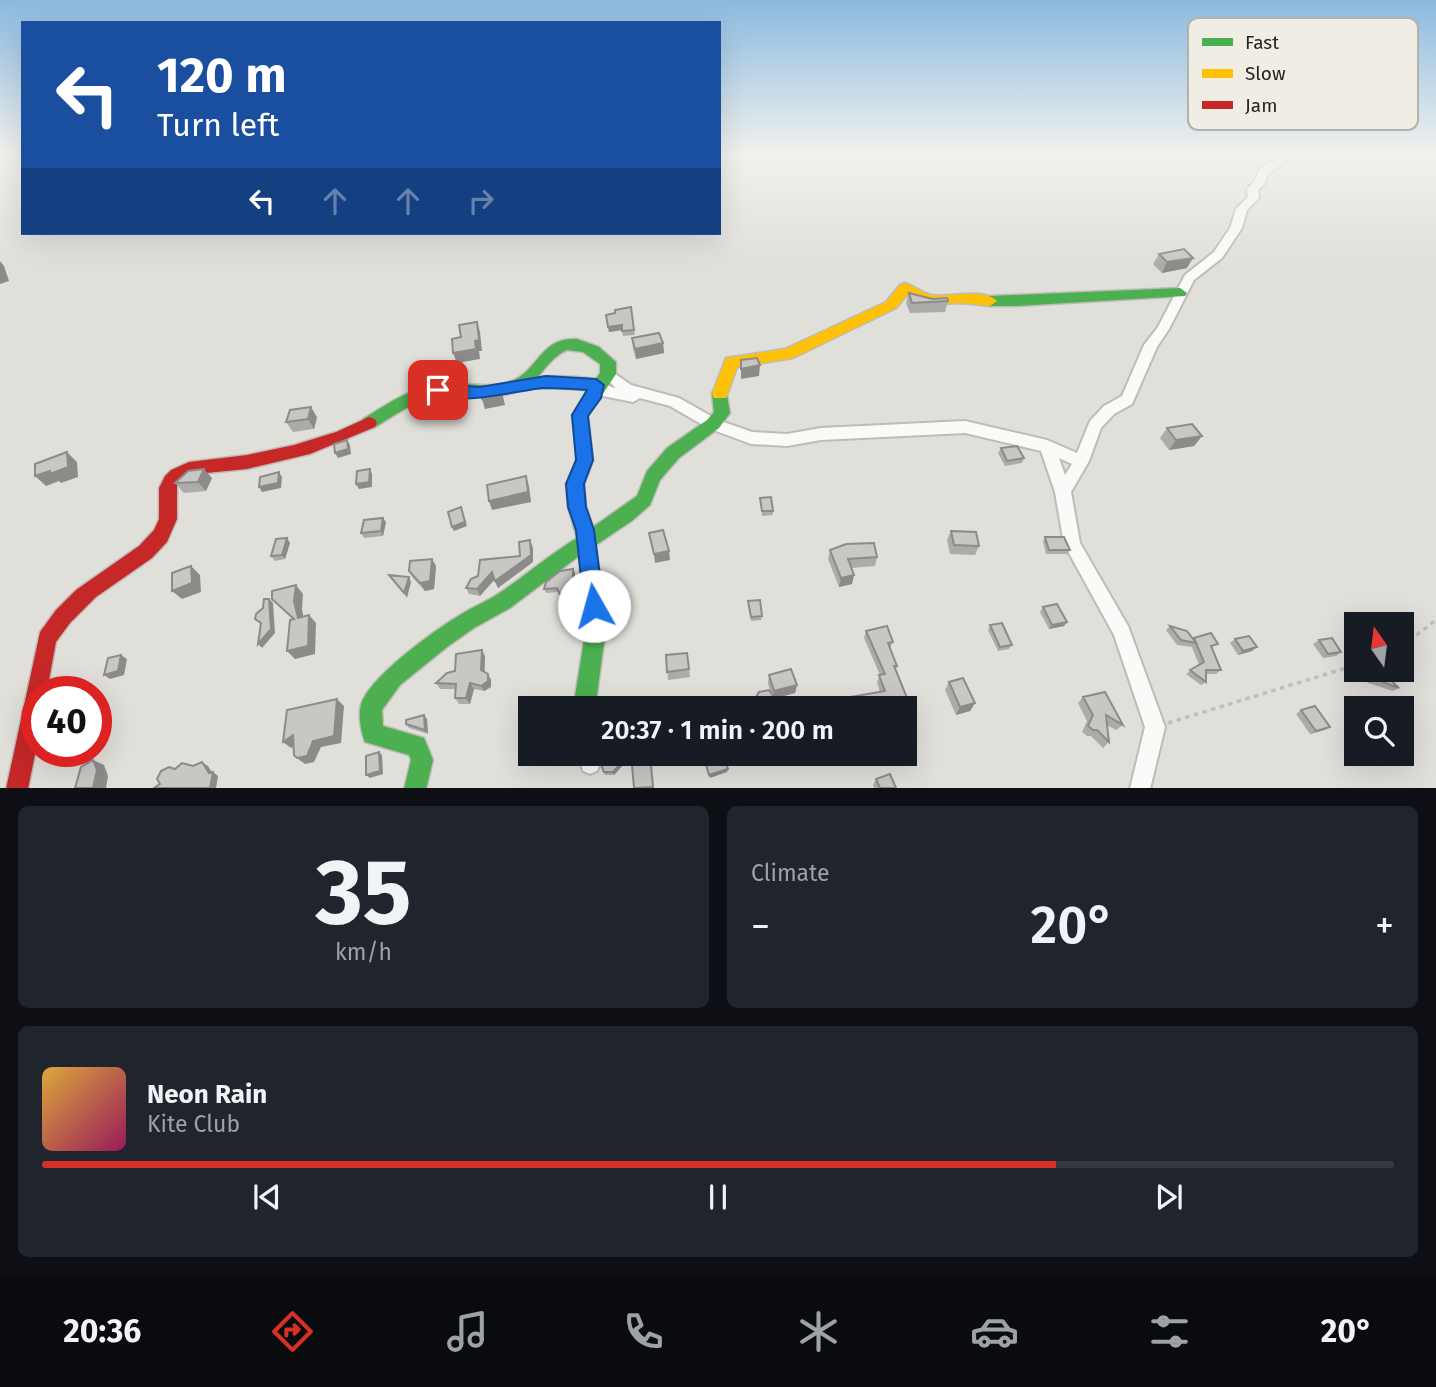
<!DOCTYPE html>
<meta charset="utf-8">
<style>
body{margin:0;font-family:"Fira Sans",sans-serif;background:#20242c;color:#f1f3f6;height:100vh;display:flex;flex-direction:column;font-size:26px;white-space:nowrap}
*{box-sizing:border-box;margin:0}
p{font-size:23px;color:#9ea1a6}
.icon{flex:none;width:38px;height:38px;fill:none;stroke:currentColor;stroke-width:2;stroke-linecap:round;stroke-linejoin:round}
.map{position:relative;height:788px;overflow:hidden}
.side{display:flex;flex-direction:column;gap:18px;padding:18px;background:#0d0f14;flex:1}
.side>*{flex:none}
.top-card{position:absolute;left:21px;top:21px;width:700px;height:214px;border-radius:0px;box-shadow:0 7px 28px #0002;background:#1a4fa0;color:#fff;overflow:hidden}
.needle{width:46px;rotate:346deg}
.fabs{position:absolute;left:1344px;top:612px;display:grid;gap:14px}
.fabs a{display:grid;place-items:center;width:70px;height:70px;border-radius:0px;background:#171b24;box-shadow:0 7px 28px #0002;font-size:35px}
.speed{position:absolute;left:21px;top:676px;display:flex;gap:14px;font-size:35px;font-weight:700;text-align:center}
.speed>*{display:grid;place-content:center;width:91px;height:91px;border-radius:50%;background:#171b24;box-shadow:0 7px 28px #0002;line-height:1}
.speed .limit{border:10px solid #d22;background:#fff;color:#111}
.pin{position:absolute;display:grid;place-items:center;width:60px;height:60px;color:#fff;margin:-30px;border-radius:14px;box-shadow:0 4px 10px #0006}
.me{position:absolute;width:77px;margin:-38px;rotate:353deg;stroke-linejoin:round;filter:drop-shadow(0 0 5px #0008)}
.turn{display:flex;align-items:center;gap:24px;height:147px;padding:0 21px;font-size:32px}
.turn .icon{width:91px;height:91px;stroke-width:2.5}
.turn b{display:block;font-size:49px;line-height:60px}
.lanes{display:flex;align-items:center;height:66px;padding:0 21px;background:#0003;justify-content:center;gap:35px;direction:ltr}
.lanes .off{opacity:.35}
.big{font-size:52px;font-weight:600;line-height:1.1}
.side .tile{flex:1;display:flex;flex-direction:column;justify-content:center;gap:10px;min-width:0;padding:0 24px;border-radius:10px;background:#20242c}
.side .dial{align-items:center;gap:0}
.dial b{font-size:91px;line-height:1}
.song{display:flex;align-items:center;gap:21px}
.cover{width:84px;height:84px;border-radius:10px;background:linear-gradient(135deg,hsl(40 70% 55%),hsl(330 70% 35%))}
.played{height:7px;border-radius:4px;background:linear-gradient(90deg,#d93025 75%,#363941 75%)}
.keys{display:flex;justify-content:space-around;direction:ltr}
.heat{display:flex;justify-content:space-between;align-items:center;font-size:38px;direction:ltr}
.side .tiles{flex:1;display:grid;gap:18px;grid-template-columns:1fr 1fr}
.tile:last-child{grid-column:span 2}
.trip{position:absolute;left:518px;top:696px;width:399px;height:70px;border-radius:0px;background:#171b24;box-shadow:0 7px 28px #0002;font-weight:600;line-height:70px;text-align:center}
.dock{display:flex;height:112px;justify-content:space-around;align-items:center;background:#090b0e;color:#9ea1a6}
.dock .icon{width:49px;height:49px}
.dock .active{color:#d93025}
.dock b{font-size:32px;color:#f1f3f6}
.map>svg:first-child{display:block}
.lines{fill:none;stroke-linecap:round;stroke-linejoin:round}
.street-casing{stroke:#bdbcb8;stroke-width:4}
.fast-casing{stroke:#bdbcb8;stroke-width:3}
.slow-casing{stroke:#bdbcb8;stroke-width:3}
.jam-casing{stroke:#bdbcb8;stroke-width:3}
.path{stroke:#bebebd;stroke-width:3.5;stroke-dasharray:4.5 4.5;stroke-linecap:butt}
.street{fill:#fafaf9;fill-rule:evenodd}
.fast{fill:#4caf50;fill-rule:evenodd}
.slow{fill:#ffc107;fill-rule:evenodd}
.jam{fill:#c62828;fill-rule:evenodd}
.wall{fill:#adaba9}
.shaded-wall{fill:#8d8b89}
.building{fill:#c9c7c4;stroke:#8d8b89;stroke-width:2}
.route{fill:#1a73e8;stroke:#114b97;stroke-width:2}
.key{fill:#f0eee4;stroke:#b3b2aa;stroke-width:2}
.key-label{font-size:19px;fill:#262522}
</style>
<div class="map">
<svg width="1436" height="789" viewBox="0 0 1436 789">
<rect width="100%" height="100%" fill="#e0dfda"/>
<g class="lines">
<!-- street casing -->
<g class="street-casing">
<path id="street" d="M 1283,155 L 1294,155 L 1269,173 L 1264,184 L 1258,190 L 1259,198 L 1247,210 L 1242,228 L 1222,258 L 1194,280 L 1169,329 L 1157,347 L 1132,404 L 1114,414 L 1101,428 L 1089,461 L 1071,492 L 1080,543 L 1128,626 L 1165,727 L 1150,789 L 1130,789 L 1145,727 L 1114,635 L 1064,544 L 1055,492 L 1041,451 L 965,433 L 821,440 L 787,446 L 751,444 L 708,428 L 670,406 L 640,398 L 633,402 L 603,396 L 593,390 L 546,387 L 521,389 L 514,384 C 523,373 580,377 596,380 C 603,381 608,387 616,388 L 601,374 L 608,369 L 631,385 L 679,398 L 718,420 L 752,432 L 787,434 L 821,428 L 965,421 L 1047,440 L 1077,453 L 1090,421 L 1104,406 L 1122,396 L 1144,345 L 1158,327 L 1185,275 L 1214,252 L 1230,228 L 1236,209 L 1248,197 L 1247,189 L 1254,182 L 1260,169 ZM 1059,458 L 1072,464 L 1065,475 Z
M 578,754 L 598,754 L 600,764 L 597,771 L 590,774 L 583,771 Z"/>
</g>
<!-- fast casing -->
<g class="fast-casing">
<path id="fast" d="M 1180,288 L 1187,293 L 1185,296 L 1014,306 L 990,306 L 983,301 L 990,296 Z
M 577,339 L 599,347 L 616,362 L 616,374 L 588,416 L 593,460 L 584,484 L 586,507 L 593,527 L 637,496 L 647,471 L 667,448 L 707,420 L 714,412 L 712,394 L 714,390 L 726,390 L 730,413 L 719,428 L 679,458 L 660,480 L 650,505 L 633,520 L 596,545 L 606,628 L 595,709 L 573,709 L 586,628 L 579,556 L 510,608 L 474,628 L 447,647 L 400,685 L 382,710 L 383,726 L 424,738 L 433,760 L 426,789 L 404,789 L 411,760 L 409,755 L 365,742 C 361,732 358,715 361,705 C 369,677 435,630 460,615 C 472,607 486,602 498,594 C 525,576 549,555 577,538 L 568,507 L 566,484 L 577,460 L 572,415 L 600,373 L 600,364 L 583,352 L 567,350 C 546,359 540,383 518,391 C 491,402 465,391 437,396 C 415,400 394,416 375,427 L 363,427 L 361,423 L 363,419 C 389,403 416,384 447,383 C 469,383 491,389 512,381 C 539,370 540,337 577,339 Z"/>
</g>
<!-- slow casing -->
<g class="slow-casing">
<path id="slow" d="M 905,283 C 914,286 922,293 931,295 C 949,298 983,287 997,301 L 990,306 L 963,303 L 929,304 L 907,295 L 896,308 L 793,358 L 737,367 L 726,398 L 714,398 L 712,394 L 726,358 L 785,349 L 886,302 L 900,285 Z"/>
</g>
<!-- jam casing -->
<g class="jam-casing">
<path id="jam" d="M 369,417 L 375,419 L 377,423 L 375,427 L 310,454 L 247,469 L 196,474 L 177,486 L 177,519 L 167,542 L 152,558 L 96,597 L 70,623 L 56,642 L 47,691 L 37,691 L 37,745 L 28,789 L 6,789 L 40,632 L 56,610 L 76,590 L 139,546 L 154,530 L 159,519 L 159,488 L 165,476 L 171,470 L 189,462 L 247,455 L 294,445 L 336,432 Z"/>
</g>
<!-- path -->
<path class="path" d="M 1402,646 L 1436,620
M 1168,723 L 1356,665"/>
<!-- street -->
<use href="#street" class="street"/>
<!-- fast -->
<use href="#fast" class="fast"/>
<!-- slow -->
<use href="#slow" class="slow"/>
<!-- jam -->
<use href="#jam" class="jam"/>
</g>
<!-- wall -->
<path class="wall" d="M 1159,254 L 1187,268 L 1162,273 L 1153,264 Z
M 909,293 L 948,301 L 945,312 L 910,313 L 906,303 Z
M 631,307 L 635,335 L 623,336 L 622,330 L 609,332 L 606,315 L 615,313 Z
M 632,338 L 663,343 L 664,353 L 636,359 L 633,349 Z
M 317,417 L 314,429 L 293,432 L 286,422 Z
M 1167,428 L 1202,436 L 1194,446 L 1169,450 L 1160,438 Z
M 1001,448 L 1024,458 L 1022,463 L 1005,466 L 998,453 Z
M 212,478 L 206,491 L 184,493 L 175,483 Z
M 760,498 L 773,511 L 773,515 L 762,516 Z
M 386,522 L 383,536 L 364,538 L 361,533 Z
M 951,531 L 979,546 L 975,555 L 950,554 L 947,540 Z
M 1045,537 L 1070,550 L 1067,554 L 1046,554 L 1043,541 Z
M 287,538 L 290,543 L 285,559 L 275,561 L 271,556 Z
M 533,548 L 533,562 L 498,588 L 494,580 L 480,596 L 469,594 L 466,588 L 478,576 L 520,556 Z
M 830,550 L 877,557 L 875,566 L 851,568 L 854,575 L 852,584 L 839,587 L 828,559 Z
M 432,559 L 436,566 L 434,589 L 425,591 L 413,578 L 409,571 Z
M 573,569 L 575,573 L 575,602 L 565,606 L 559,592 L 546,593 L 544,589 Z
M 748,601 L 762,616 L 761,620 L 751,621 Z
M 1043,607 L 1067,622 L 1064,626 L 1049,629 L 1040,612 Z
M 990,625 L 1012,645 L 1009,649 L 998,651 L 988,630 Z
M 1170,626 L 1193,639 L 1194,638 L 1214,648 L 1212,648 L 1221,670 L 1216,674 L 1206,674 L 1206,682 L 1201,685 L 1186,674 L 1199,665 L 1192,647 L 1177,645 L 1166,630 Z
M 866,631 L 893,642 L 890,648 L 897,666 L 896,670 L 910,705 L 907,712 L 905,712 L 905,709 L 849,709 L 848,703 L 850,697 L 880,692 L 877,682 L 880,675 L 864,638 Z
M 1235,639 L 1252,651 L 1238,655 L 1230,643 Z
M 1319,640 L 1341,652 L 1336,656 L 1323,658 L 1313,644 Z
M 687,653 L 690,677 L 668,680 L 666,655 Z
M 485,656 L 485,672 L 491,680 L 491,687 L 484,691 L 474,689 L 470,704 L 459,704 L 455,698 L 456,689 L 440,689 L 436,683 L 455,671 Z
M 1354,661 L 1356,662 L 1356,670 L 1380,670 L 1399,688 L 1393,691 L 1368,683 L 1348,665 Z
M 769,675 L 797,685 L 795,693 L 775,698 L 782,709 L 761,709 L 759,708 L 755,703 L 755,699 L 770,691 L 768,683 Z
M 949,682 L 975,703 L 970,711 L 956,715 L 945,690 Z
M 1083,697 L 1123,725 L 1116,730 L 1107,725 L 1109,742 L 1103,748 L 1091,736 L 1087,736 L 1082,732 L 1087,721 L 1078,703 Z
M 1301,710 L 1330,727 L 1324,730 L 1310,734 L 1296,714 Z
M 427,719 L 428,734 L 409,728 L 406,724 Z
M 622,762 L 623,765 L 614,775 L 605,775 L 603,771 Z
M 876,779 L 896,788 L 874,788 L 873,785 Z"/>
<!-- shaded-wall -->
<path class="shaded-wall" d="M 1193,258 L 1187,268 L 1162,273 L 1167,262 Z
M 0,261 L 4,266 L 9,281 L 0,284 Z
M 477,322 L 480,332 L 482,351 L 479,351 L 480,359 L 457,363 L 453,353 L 475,341 Z
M 622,325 L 622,330 L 609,332 L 608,327 Z
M 663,343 L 664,353 L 636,359 L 635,349 Z
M 760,365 L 759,376 L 741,379 L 741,369 Z
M 501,388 L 505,405 L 485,409 L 482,399 Z
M 311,407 L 317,417 L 314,429 L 308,419 Z
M 1202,436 L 1194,446 L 1169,450 L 1176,440 Z
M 347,440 L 350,445 L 351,454 L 338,458 L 335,453 Z
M 67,452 L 77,462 L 78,477 L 61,483 L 59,481 L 46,486 L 35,476 Z
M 204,469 L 212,478 L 206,491 L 198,482 Z
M 370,469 L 372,474 L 372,487 L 359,489 L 356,484 Z
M 279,472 L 282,477 L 281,488 L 262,492 L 259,487 Z
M 526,476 L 529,486 L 531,502 L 492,510 L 489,501 Z
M 461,507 L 467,526 L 454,531 L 452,527 Z
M 383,518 L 386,522 L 383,536 L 381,531 Z
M 287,538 L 290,543 L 285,559 L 282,555 Z
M 530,540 L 533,548 L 533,562 L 498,588 L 495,581 L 531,555 Z
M 669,551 L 670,560 L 655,563 L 654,554 Z
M 432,559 L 436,566 L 434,589 L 425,591 L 420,583 Z
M 191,566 L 200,575 L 201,592 L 182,599 L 172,591 Z
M 573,569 L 575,573 L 575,602 L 565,606 L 564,602 Z
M 492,572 L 495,579 L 480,596 L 477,589 Z
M 854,575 L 852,584 L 839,587 L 841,578 Z
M 409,577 L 411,582 L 407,598 L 404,593 Z
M 296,585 L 303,594 L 302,609 L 305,626 L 298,618 L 294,601 Z
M 269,599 L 273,603 L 275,633 L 262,648 L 258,644 Z
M 309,615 L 316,623 L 315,654 L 295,659 L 287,651 Z
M 1067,622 L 1064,626 L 1049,629 L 1052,625 Z
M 1257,647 L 1252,651 L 1238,655 L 1243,651 Z
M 482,650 L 485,656 L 484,676 L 481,670 Z
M 121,655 L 127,659 L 124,675 L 110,679 L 104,675 Z
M 488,674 L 491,680 L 491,687 L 484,691 L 481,686 Z
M 470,683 L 474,689 L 470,704 L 466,698 Z
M 797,685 L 795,693 L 773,699 L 774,691 Z
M 337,699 L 344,706 L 341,743 L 321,747 L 314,762 L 305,764 L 297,758 L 313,741 Z
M 975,703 L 970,711 L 956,715 L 960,707 Z
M 424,715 L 427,719 L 428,734 L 425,730 Z
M 1330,727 L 1324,730 L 1310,734 L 1316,731 Z
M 293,735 L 301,741 L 291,748 L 283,742 Z
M 379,752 L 382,755 L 383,774 L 370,778 L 366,775 Z
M 93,760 L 104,765 L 108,776 L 106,788 L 93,788 Z
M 202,762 L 208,766 L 213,774 L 213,772 L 218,776 L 216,788 L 210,788 L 209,773 Z
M 622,762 L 623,765 L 614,775 L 613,772 Z
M 728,769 L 727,772 L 710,778 L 709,775 Z"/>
<!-- building -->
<path class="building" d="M 1184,249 L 1193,258 L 1167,262 L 1159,254 Z
M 909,293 L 932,299 L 947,298 L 948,301 L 912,303 Z
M 631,307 L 634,330 L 622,331 L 622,325 L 608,327 L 606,315 L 615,313 L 615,310 Z
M 477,322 L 479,340 L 475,341 L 476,349 L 453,353 L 452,339 L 461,337 L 459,325 Z
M 659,333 L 663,343 L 635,349 L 632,338 Z
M 757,358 L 760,365 L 741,369 L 741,360 Z
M 501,388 L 502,395 L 482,399 L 481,393 Z
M 311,407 L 308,419 L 286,422 L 290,410 Z
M 1192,424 L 1202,436 L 1176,440 L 1167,428 Z
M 347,440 L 348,449 L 335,453 L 334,444 Z
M 1017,446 L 1024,458 L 1007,461 L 1001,448 Z
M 67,452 L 68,467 L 50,474 L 50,471 L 35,476 L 35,464 Z
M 204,469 L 198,482 L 175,483 L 188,471 Z
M 370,469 L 369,482 L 356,484 L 357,471 Z
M 279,472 L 278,483 L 259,487 L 260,477 Z
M 526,476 L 528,492 L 489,501 L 487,485 Z
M 771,497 L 773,511 L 762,511 L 760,498 Z
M 461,507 L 465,522 L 452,527 L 448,512 Z
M 383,518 L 381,531 L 361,533 L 364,520 Z
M 663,530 L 669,551 L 654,554 L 649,533 Z
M 951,531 L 976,532 L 979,546 L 954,545 Z
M 1045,537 L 1064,537 L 1070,550 L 1049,550 Z
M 287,538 L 282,555 L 271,556 L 276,539 Z
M 530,540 L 531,555 L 495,581 L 492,572 L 477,589 L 466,588 L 471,579 L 478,576 L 480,560 L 520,556 L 519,542 Z
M 874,543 L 877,557 L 848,559 L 854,575 L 841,578 L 830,550 L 846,544 Z
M 432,559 L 430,581 L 420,583 L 409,571 L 410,561 Z
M 191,566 L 192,583 L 172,591 L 172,573 Z
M 573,569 L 573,597 L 564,602 L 557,588 L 544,589 L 546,582 L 560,571 Z
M 389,575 L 409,577 L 404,593 Z
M 296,585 L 294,601 L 298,618 L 309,615 L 308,646 L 287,651 L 290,620 L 294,619 L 272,599 L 272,591 Z
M 264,599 L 269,599 L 271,629 L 258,644 L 261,623 L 255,619 L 256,614 L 263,608 Z
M 760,600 L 762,616 L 751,617 L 748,601 Z
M 1057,604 L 1067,622 L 1052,625 L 1043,607 Z
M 1002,623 L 1012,645 L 1000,647 L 990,625 Z
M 887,626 L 893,642 L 888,643 L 897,666 L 894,666 L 910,705 L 889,709 L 853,709 L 850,697 L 885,691 L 879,675 L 885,674 L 866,631 Z
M 1170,626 L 1187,631 L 1196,643 L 1181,640 Z
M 1211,633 L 1218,644 L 1211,646 L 1221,670 L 1206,670 L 1206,682 L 1190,670 L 1204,662 L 1194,638 Z
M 1249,636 L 1257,647 L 1243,651 L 1235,639 Z
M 1332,638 L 1341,652 L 1328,654 L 1319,640 Z
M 482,650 L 481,670 L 488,674 L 488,681 L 481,686 L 470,683 L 466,698 L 455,698 L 456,684 L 436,683 L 447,673 L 455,671 L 456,654 Z
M 687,653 L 689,669 L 667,672 L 666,655 Z
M 121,655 L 118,671 L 104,675 L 108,658 Z
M 791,669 L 797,685 L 774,691 L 769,675 Z
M 1364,670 L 1380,670 L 1399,688 L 1375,679 Z
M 963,678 L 975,703 L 960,707 L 949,682 Z
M 769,690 L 782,709 L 770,709 L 770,708 L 759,704 L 755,699 L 759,692 Z
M 1105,692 L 1123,725 L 1106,715 L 1109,742 L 1097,730 L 1093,730 L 1088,726 L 1093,715 L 1083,697 Z
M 337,699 L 334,736 L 313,741 L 307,756 L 297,758 L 294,755 L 293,735 L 283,742 L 287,710 Z
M 1315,706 L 1330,727 L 1316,731 L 1301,710 Z
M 424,715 L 425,730 L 406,724 L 406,720 Z
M 379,752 L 380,771 L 366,775 L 366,756 Z
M 631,754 L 650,754 L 653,787 L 634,788 Z
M 723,754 L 728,769 L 709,775 L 705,761 Z
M 606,759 L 622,762 L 613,772 L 604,772 L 602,767 Z
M 93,760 L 97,770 L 93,788 L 75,788 L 81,767 Z
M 202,762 L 209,773 L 213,772 L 210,788 L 154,788 L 160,784 L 157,779 L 161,771 L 169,767 L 175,769 L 182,763 L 193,766 Z
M 890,774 L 896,788 L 880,788 L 876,779 Z"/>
<!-- sky -->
<linearGradient id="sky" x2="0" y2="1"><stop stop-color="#8abae0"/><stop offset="0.58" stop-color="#f1f1ee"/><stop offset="1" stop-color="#f1f1ee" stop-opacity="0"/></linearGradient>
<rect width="1436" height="265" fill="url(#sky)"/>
<!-- route -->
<path class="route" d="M 546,376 L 596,379 L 604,385 L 601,398 L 588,416 L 593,460 L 584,484 L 586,507 L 594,530 L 604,606 L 601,612 L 594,615 L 587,612 L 584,606 L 576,530 L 568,507 L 566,484 L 576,460 L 572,415 L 587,390 C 572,389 557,388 543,388 C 520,390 444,410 430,390 L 438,384 L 480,387 Z"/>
<!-- legend -->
<rect x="1188" y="18" width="230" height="112" rx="10" class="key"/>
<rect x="1202" y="38" width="31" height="8" fill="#4caf50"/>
<rect x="1202" y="69" width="31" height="9" fill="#ffc107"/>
<rect x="1202" y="101" width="31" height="8" fill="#c62828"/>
<g class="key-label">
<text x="1245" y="49">Fast</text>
<text x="1245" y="80">Slow</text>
<text x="1245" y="112">Jam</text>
</g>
</svg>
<div class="fabs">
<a><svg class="needle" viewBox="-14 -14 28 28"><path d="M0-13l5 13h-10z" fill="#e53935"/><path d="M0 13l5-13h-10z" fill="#9ea1a6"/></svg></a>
<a><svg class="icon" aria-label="search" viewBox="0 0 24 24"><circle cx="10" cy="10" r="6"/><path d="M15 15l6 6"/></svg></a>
</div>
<div class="speed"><div class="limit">40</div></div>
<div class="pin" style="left:438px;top:390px;background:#d93025"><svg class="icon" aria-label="arrive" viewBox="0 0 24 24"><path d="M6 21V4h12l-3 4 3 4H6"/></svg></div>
<svg class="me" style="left:594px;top:606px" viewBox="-20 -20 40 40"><circle r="19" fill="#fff"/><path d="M0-13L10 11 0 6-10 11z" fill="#1a73e8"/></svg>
<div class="trip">20:37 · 1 min · 200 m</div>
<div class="top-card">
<div class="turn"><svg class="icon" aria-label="left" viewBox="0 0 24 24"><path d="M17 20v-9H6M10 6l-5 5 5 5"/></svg><div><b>120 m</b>Turn left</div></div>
<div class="lanes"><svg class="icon" aria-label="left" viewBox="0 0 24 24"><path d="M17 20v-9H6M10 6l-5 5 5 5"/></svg><svg class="icon off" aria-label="ahead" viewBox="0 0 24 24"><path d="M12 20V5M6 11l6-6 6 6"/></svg><svg class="icon off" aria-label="ahead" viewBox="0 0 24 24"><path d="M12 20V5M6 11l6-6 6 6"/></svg><svg class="icon off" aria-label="right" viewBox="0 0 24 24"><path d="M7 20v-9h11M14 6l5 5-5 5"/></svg></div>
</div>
</div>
<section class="side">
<div class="tiles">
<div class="tile dial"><b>35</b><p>km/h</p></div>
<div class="tile"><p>Climate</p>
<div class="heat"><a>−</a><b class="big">20°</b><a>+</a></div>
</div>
<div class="tile">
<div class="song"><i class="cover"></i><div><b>Neon Rain</b><p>Kite Club</p></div></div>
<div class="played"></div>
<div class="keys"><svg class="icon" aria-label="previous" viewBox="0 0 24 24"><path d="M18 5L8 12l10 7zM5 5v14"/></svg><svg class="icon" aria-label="pause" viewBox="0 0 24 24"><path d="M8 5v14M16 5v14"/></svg><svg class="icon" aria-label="next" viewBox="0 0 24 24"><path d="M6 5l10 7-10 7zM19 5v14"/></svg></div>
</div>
</div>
</section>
<nav class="dock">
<b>20:36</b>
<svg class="icon active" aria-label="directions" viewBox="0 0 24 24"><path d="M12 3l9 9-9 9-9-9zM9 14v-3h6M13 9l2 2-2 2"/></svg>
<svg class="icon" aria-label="music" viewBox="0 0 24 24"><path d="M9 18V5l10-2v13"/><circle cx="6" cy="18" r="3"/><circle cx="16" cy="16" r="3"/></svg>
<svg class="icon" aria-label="phone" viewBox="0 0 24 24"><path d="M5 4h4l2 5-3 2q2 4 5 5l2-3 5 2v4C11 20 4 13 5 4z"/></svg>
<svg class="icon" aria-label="climate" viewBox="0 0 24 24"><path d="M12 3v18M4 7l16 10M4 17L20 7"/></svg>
<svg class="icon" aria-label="car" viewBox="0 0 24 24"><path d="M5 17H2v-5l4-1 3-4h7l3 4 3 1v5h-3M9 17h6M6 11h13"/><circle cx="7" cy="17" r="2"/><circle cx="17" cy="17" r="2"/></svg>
<svg class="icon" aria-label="filters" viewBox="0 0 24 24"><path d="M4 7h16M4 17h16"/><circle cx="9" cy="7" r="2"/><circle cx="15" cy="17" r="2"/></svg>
<b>20°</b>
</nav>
